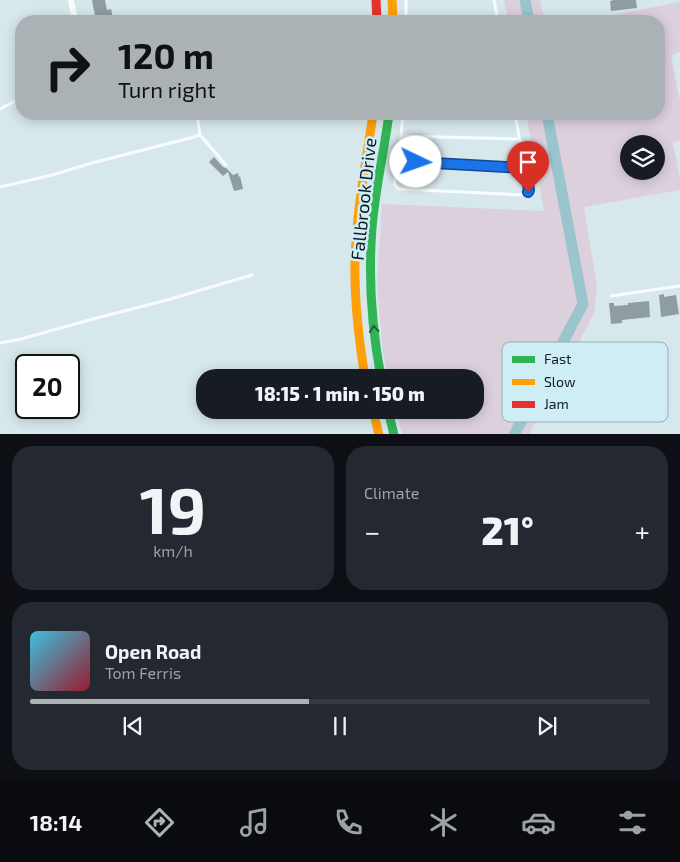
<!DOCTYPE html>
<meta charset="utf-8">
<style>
body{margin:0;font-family:"Exo 2",sans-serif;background:#242831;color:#f1f3f6;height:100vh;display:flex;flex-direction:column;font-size:19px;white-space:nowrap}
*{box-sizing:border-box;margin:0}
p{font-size:16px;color:#9ea1a6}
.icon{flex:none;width:28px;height:28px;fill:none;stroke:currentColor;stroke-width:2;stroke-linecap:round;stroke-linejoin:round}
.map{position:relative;height:434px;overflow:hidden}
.side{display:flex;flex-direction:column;gap:12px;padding:12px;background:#0d0f14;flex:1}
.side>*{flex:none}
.top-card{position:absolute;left:15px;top:15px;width:650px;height:105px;border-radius:20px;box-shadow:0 2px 12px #0003;background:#abb2b6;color:#111;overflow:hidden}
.buttons{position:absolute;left:620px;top:135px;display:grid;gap:10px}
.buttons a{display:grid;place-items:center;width:45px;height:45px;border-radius:50%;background:#171b24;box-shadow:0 2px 12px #0003;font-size:25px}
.speed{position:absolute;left:15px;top:354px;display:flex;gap:10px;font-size:25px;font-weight:700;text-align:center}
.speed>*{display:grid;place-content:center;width:65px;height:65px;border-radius:50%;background:#171b24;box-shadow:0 2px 12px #0003;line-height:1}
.speed .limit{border:2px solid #111;border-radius:8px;background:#fff;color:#111}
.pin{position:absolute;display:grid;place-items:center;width:42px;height:42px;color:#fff;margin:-51px -21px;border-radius:50% 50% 50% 0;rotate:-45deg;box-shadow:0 0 5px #0007}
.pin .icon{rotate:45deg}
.me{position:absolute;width:55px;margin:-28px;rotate:93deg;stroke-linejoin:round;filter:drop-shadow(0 0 4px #0008)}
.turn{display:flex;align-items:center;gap:18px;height:105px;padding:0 20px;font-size:22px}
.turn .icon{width:65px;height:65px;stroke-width:2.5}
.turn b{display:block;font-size:35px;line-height:42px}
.big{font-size:38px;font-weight:800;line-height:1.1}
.side .card{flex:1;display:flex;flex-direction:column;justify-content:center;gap:8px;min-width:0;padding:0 18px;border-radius:20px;background:#242831}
.side .dial{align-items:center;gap:0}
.dial b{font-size:65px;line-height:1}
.song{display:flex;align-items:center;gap:15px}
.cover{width:60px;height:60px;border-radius:8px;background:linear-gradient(135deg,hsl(190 70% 55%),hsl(350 70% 35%))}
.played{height:5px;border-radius:2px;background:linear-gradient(90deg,#abb2b6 45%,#363941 45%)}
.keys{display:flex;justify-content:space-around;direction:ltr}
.heat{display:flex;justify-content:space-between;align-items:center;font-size:28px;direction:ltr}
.side .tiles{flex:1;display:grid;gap:12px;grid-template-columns:1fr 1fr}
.card:last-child{grid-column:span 2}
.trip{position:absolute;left:196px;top:369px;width:288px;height:50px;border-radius:20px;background:#171b24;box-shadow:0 2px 12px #0003;font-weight:800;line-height:50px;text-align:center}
.dock{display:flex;height:80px;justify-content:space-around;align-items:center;background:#090b0e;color:#9ea1a6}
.dock .icon{width:35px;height:35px}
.dock .current{color:#abb2b6}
.dock b{font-size:22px;color:#f1f3f6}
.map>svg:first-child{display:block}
.green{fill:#dcd0dc;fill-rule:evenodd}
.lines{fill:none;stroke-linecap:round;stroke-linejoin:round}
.river{stroke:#9ac5cf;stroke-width:11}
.building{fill:#909da0}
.lane{stroke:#f9fcfc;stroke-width:3}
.street{stroke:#f9fcfc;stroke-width:6}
.fast{stroke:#30b455;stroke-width:9}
.slow{stroke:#ff9f0a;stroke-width:9}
.jam{stroke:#e5322d;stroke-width:9}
.oneway{stroke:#1f6037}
.route-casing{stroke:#114b97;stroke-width:12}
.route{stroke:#1a73e8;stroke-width:9}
.labels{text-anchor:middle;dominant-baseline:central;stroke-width:5;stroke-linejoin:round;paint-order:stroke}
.street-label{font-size:18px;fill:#111c1f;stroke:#ceedf5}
.key{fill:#ceedf5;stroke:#95aeb5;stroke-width:1}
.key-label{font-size:14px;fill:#111c1f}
</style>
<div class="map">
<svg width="680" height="435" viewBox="0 0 680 435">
<rect width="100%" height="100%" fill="#d7e8ec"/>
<!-- green -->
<path class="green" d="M 504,0 L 540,0 L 545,21 L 508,21 Z
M 680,2 L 680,52 L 671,55 L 680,101 L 680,140 L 673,142 L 680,180 L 680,190 L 584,207 L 597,287 L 594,314 L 529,434 L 402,434 L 396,410 L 475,410 L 475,378 L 389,377 L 383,354 L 377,284 L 382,204 L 544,211 L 526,114 L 659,114 L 659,21 L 581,21 ZM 629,144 L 656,144 L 656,171 L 629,171 Z"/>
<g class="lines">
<!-- river -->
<path class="river" d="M 525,0 L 529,21
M 514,435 L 583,304 L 547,114"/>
</g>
<!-- building -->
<path class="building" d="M 92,0 L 105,0 L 107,10 L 111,9 L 113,18 L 96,21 Z
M 614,0 L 636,0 L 637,8 L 611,11 L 610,1 Z
M 214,157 L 223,167 L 226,168 L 233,175 L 238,173 L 239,177 L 240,176 L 243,189 L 234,191 L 228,172 L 223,176 L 209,162 Z
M 664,294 L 664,297 L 676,295 L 679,314 L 661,317 L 659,295 Z
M 649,301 L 650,317 L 622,320 L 622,323 L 611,324 L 609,303 L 614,303 L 614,306 L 628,305 L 628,303 Z"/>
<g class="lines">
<!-- lane -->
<path class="lane" d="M 406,0 L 406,21
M 494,0 L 498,21
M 0,109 L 21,98
M 197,114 L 200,135 L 226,165
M 403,114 L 401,136 L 395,180 C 394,184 394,186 399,189 L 523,195 L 526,195 L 529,190 L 515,114
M 401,136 L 519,139
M 397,160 L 525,168
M 0,187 L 52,175 L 92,163 L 190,138 L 200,135
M 611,296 L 680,286
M 0,343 L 21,339 L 93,319 L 167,300 L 252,275"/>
<!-- street -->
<path class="street" d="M 71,0 L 75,21"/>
<!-- fast -->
<path class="fast" d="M 381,378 C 372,329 368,278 372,228 C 375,190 384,152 389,114
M 388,410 L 394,435"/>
<!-- slow -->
<path class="slow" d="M 392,0 L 393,21
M 365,378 C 359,340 354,302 355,263 C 356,213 366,163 373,114
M 373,410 L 379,435"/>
<!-- jam -->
<path class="jam" d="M 376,0 L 377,21"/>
</g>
<!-- one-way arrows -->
<defs><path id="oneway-chevron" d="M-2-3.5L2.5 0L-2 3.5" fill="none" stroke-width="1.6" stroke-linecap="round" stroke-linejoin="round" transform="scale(1.25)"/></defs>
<use class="oneway" href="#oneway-chevron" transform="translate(374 329) rotate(-95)"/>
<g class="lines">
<!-- route casing -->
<g class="route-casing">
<path id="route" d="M 416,162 L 525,168 L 529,190 L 528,192"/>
</g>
<!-- route -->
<use href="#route" class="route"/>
</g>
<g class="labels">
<!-- street labels -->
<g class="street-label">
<text transform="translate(363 199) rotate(-84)">Fallbrook Drive</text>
</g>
</g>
<!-- legend -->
<rect x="502" y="342" width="166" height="80" rx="8" class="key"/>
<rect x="512" y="356" width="23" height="7" fill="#30b455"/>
<rect x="512" y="379" width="23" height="6" fill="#ff9f0a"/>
<rect x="512" y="401" width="23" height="7" fill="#e5322d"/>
<g class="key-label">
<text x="544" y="364">Fast</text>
<text x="544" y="387">Slow</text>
<text x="544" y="409">Jam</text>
</g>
</svg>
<div class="buttons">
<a><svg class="icon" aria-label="layers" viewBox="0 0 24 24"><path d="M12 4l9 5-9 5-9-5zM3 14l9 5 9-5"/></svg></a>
</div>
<div class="speed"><div class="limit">20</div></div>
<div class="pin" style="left:528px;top:192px;background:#d93025"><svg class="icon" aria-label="arrive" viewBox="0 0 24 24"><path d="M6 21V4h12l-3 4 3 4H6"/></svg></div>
<svg class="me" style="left:416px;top:162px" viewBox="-20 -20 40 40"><circle r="19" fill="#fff"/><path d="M0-13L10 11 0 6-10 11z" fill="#1a73e8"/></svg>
<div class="trip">18:15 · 1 min · 150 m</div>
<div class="top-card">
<div class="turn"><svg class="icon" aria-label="right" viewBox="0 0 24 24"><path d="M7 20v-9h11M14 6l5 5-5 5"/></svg><div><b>120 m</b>Turn right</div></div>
</div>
</div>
<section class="side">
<div class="tiles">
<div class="card dial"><b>19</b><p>km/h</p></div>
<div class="card"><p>Climate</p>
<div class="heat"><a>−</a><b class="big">21°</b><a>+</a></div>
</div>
<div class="card">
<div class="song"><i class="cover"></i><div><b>Open Road</b><p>Tom Ferris</p></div></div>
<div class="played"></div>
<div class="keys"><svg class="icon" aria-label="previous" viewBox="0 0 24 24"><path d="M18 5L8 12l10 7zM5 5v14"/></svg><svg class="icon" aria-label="pause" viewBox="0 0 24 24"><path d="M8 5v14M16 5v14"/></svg><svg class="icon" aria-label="next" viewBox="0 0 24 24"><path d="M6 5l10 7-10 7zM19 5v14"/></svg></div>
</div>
</div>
</section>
<nav class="dock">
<b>18:14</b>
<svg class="icon current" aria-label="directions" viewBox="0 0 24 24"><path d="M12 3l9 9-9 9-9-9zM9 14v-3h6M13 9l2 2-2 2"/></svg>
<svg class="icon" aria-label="music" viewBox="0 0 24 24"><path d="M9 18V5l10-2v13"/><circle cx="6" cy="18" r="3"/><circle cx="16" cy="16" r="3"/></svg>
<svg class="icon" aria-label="phone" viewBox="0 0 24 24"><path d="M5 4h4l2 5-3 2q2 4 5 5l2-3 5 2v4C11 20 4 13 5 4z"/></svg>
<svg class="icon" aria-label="climate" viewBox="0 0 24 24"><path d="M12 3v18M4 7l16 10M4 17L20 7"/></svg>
<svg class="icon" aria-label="car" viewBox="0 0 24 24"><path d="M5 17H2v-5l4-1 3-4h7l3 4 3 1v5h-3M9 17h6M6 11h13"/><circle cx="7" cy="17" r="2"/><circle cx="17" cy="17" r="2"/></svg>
<svg class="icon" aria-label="filters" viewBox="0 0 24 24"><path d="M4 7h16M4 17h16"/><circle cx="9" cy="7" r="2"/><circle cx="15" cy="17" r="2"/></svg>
</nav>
